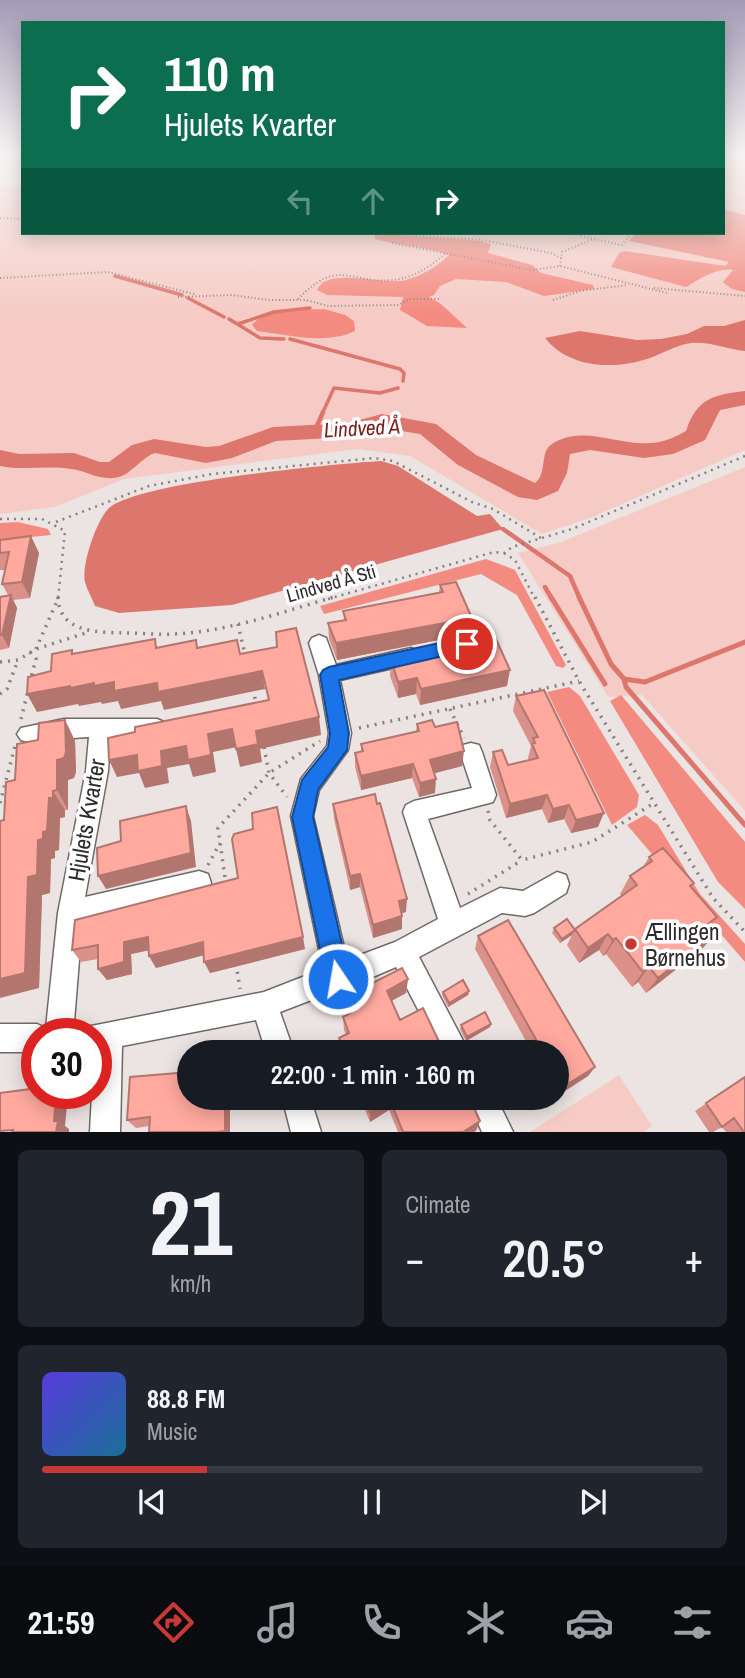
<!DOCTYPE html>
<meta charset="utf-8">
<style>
body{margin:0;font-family:"Archivo Narrow",sans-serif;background:#20242c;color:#f1f3f6;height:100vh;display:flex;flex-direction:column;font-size:26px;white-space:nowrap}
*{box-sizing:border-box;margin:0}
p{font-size:23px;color:#9ea1a6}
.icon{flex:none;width:38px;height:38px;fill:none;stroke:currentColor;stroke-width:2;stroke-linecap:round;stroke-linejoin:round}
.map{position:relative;height:1132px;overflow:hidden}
.panel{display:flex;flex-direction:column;gap:18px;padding:18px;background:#0d0f14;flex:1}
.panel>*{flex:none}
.hud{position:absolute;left:21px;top:21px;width:704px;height:214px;border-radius:0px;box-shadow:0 4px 18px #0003;background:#0b6e4f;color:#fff;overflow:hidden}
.speed{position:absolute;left:21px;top:1018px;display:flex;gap:14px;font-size:35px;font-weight:700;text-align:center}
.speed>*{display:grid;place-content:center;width:91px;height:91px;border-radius:50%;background:#171b24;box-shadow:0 4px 18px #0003;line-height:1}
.speed .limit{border:10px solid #d22;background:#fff;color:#111}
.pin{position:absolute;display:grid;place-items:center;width:60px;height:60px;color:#fff;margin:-30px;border:4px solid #fff;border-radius:50%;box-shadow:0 2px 7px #0007}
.me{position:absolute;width:77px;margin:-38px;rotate:348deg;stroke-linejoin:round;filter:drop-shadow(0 0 5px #0008)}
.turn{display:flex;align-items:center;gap:24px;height:147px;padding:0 28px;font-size:32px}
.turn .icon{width:91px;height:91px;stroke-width:2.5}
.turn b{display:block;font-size:49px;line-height:60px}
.lanes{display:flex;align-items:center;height:66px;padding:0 28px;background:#0003;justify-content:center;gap:35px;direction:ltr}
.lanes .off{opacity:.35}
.big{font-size:52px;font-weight:600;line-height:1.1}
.panel .card{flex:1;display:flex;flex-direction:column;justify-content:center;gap:10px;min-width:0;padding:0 24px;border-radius:10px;background:#20242c}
.panel .dial{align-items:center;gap:0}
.dial b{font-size:91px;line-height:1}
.song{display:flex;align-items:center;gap:21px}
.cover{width:84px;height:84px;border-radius:10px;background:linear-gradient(135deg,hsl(250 70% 55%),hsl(200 70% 35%))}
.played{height:7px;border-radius:4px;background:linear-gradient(90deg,#c83935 25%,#363941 25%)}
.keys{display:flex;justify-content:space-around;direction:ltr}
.heat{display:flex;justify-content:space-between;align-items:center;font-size:38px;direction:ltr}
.panel .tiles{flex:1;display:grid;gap:18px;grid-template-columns:1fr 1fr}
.card:last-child{grid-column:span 2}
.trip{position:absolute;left:177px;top:1040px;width:392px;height:70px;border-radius:35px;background:#171b24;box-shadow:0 4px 18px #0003;font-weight:600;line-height:70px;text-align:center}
.tabs{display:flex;height:112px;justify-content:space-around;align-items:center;background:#090b0e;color:#9ea1a6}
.tabs .icon{width:49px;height:49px}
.tabs .current{color:#c83935}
.tabs b{font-size:32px;color:#f1f3f6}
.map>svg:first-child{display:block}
.green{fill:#f7cbc5}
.forest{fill:#f48b80}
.water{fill:#dd766c}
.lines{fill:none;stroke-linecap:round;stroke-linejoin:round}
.stream-far2{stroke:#dd766c;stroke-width:3.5}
.stream-far1{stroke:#dd766c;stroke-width:4.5}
.stream{stroke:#dd766c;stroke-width:5}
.river{fill:#dd766c;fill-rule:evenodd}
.minor-casing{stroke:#6f6968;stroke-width:3}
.path-far2{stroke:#868180;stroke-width:2;stroke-dasharray:1 2.5;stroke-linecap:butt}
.path-far1{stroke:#868180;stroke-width:2.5;stroke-dasharray:2 5;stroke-linecap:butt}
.path{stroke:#868180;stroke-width:3.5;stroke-dasharray:2 6;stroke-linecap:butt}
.minor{fill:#fff;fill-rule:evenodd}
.wall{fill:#db9189}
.shaded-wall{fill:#b2766f}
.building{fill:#ffa99f;stroke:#b2766f;stroke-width:2}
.route{fill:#1a73e8;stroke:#114b97;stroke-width:2}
.poi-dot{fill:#c83935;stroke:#fff;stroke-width:2.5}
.labels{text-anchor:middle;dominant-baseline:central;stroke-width:7;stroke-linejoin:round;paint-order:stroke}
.street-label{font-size:19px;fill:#2d2a2a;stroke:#fff}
.water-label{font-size:21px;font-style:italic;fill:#781b1a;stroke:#fff}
.near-street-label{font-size:23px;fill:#2d2a2a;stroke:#fff}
.near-poi-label{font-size:23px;fill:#2d2a2a;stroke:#fff;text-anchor:start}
</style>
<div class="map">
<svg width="745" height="1132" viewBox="0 0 745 1132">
<rect width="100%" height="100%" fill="#ebe4e2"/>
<!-- green -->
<path class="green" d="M 723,155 L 745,155 L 745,450 L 590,518 L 542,534 L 410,456 L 358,449 L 124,479 L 55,507 L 0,514 L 0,186 L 23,185 L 23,233 L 723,233 Z
M 745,467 L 745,811 L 642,695 L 608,697 L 518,553 L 561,542 Z
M 619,1075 L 652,1126 L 644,1132 L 530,1132 Z"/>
<!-- forest -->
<path class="forest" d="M 723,209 L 745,215 L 745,292 L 732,289 L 723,282 L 733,270 C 717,267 700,279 686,287 L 611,267 L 619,253 L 625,251 L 725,266 L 729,262 L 629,241 L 635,233 L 723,233 Z
M 375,233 L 481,241 L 491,244 L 488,253 L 532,265 L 541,273 L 593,285 L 594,289 L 544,296 L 506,282 L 456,279 L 440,286 L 434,295 L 429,297 L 441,304 L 467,328 L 427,326 L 400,310 L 403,297 L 327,295 L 317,290 C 327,266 383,286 406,280 C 421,276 438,266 449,255 C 425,246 399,246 375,239 Z
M 324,309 L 345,315 L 354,321 L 355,331 C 326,345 289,335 257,331 L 252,325 C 267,307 303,310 324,309 Z
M 18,522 L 48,529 L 51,535 L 0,540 L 0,523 Z
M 486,559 L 515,570 L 566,665 L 563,668 L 556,666 L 517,595 L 481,574 L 324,614 L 320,606 Z
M 569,687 L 580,696 L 639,795 L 637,807 L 612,825 L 547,692 Z
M 621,695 L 745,842 L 745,909 L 718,882 L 610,701 Z
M 645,815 L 658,825 L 700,894 L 745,944 L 745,962 L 627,825 Z"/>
<!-- water -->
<path class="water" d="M 745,320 L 745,351 C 727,349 709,341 691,343 C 676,345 664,353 650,358 C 615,370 570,369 545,338 L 580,331 L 637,340 L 661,339 L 687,334 L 704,326 L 724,326 Z
M 381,461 L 398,466 L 477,516 L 490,514 L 503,529 L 232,605 L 119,613 L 95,606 C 92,598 87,590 85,582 C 81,565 97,519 109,508 C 138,482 334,464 381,461 Z"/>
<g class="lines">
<!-- stream-far2 -->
<path class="stream-far2" d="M 115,276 L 182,295
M 188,298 L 224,317
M 229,319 L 260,338 L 284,339
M 238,324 L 274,312 L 310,308
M 290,339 L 400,369 L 404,373 L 403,381
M 322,414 L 334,388 L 380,393 L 398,388"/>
<!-- stream-far1 -->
<path class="stream-far1" d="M 314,433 L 323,412
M 503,529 L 570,576 L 580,599
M 545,587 L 552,599"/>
<!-- stream -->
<path class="stream" d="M 551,597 L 605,684
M 579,597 L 611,664 L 624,679 L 645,682 L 745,642
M 624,679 L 626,687 L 745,825"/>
<!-- river -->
<path class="river" d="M 745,391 L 745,405 L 720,410 L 705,440 L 673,454 L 644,458 L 590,450 L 570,454 L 567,473 L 558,491 L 537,500 L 518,497 L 458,465 L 420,434 L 383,428 L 349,437 L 276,441 L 232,458 L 206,463 L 155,453 C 143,457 135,469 124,475 C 104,484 89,471 71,469 C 47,465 24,471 0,466 L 0,450 L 19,454 L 74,453 L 100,462 L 109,462 L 132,445 L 154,439 L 206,447 L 219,446 L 273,427 L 348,423 L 382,414 L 436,424 L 476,455 L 535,483 C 548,473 539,452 552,444 C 583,424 618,446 650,443 C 663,443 675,437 686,431 C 697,398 713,395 745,391 Z"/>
<!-- minor casing -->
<g class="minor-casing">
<path id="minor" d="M 319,635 L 326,638 L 336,665 L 411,648 L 418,651 L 421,656 L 418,661 L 411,664 L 340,680 L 351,733 L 348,750 L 319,790 L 313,816 L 347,960 L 395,942 L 438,919 L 403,812 L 406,805 L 414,801 L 472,788 L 460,752 L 463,745 L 471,743 L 479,745 L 482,752 L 496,795 L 493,802 L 428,819 L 460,908 L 500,888 L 523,891 L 557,872 L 566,875 L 569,884 L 566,893 L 534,913 L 525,916 L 502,913 L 419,957 L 469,1052 L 440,1052 L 396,967 L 338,992 L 335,991 L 280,1012 L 294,1052 L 266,1052 L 256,1020 L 122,1046 L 120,1132 L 90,1132 L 92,1094 L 96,1094 L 96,1034 L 83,1034 L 86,1027 L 264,992 L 323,969 L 291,816 L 301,779 L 327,746 L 329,733 L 319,675 L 309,643 L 312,638 Z
M 64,719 L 157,719 L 164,722 L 167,728 L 164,734 L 157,737 L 110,737 L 108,771 L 85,897 L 199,871 L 208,874 L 211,883 L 208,892 L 199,895 L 82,923 L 73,1034 L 37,1034 L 37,1052 L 0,1052 L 0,1024 L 37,1024 L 46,1028 L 58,913 L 86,771 L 89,737 C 71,737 34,745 21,740 L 17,734 L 21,728 Z
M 282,1097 L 310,1097 L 321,1132 L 291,1132 Z
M 466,1097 L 496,1097 L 513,1132 L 482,1132 Z"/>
</g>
<!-- path-far2 -->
<path class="path-far2" d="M 0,218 L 23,219
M 388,233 L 482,240 L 551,253 L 561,258
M 567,233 L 622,245 L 631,233
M 392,243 L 532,270 L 560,266 L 667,293
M 560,266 L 562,252 L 594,239
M 0,278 L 108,272 L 194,294
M 654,288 L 745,296
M 178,297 L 232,295 L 269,300 L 306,300 L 328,306 L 398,305 L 410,299 L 441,299
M 298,299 C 339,257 348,284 393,280 C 414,278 431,266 446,253
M 553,300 L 580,291 L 628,285"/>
<!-- path-far1 -->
<path class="path-far1" d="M 0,519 L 42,519 L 65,531 L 58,599
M 56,522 L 149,486 L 212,474 L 374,458 L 393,461 L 472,502 L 493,509 L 541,538
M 504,553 L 515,560 L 535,599
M 328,599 L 494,552 L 504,553 L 512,547 L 572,529 L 745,456"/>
<!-- path -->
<path class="path" d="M 58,597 C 59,633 97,632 124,633 C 140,633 157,635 173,634 C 227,632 282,612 334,597
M 535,597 L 579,681 L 713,898 L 745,932
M 238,624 L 245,655
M 36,649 L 57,601
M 30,652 L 36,659 L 31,678
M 0,662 L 18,660 L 36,649 L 89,632
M 253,689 L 256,703
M 0,694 L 7,689 L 18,660
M 450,709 L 464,738
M 21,719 L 28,691
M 359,728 L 579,681
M 264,747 L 269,773 L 287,797
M 0,803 L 15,746
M 488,811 L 490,820 L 522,860 L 592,842 L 654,803
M 208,865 L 220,843
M 226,885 L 218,828 L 269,773 L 320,741
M 468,894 L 522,860
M 236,964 L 240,989"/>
<!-- minor -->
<use href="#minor" class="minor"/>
</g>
<!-- wall -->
<path class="wall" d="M 0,540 L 39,553 L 30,598 L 13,600 L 17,608 L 9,648 L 0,650 L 0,597 L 8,595 L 2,584 L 5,570 L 0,570 Z
M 440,585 L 469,634 L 337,660 L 329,639 L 328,623 L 344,620 L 343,611 L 439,593 Z
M 391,659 L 507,686 L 420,705 L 416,694 L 398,698 L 390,676 Z
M 516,696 L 598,827 L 571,833 L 564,819 L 548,823 L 542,809 L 506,818 L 490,767 L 493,752 L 508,765 L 529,760 L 528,758 L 531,746 L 513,711 Z
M 65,720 L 75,741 L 76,772 L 74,778 L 68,780 L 68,810 L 65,810 L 65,817 L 60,818 L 59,850 L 55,851 L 55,858 L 51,859 L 50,893 L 42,895 L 39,988 L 4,820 L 15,780 L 38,740 Z
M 417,724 L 435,727 L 462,766 L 434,773 L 435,793 L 419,797 L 412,778 L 361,790 L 355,767 L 355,753 L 361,751 L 361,744 L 416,731 Z
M 333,804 L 406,912 L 402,913 L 402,929 L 373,938 L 360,887 L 350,890 L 334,819 Z
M 649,857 L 694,883 L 691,887 L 709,926 L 702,949 L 646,993 L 638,982 L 632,987 L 606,954 L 603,956 L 599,950 L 579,963 L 567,945 L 572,935 L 560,943 L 552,933 L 554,928 L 575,929 L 622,896 L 620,894 L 630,876 L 643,867 Z
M 238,878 L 305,949 L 210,973 L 204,955 L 156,968 L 149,956 L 149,950 L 131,954 L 132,974 L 107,980 L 98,969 L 98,959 L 81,962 L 72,950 Z
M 478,936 L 595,1067 L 588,1076 L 557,1096 L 556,1052 L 532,1052 L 475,949 Z
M 408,979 L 406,993 L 391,1001 L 400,1020 L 444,1052 L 341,1052 L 339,1038 L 346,1035 L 344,1030 L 343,1017 L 348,1014 L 346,1010 L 345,997 Z
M 469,991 L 468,995 L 448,1007 L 442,995 L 443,992 Z
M 461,1025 L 490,1027 L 466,1041 L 460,1029 Z
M 130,1077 L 230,1132 L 149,1132 L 149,1126 L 136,1128 L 127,1120 Z
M 745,1077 L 745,1132 L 726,1132 L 722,1127 L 713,1132 L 709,1132 L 695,1111 Z
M 362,1097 L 435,1097 L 441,1108 L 476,1131 L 473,1132 L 398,1132 L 389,1110 L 370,1122 L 363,1105 Z"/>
<!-- shaded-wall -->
<path class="shaded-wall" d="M 31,536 L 39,553 L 30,598 L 22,582 Z
M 11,595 L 17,608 L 9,648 L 2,635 Z
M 472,618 L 469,634 L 337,660 L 336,643 Z
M 510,670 L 507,686 L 420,705 L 421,689 Z
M 262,671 L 265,689 L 164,710 L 161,701 L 121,709 L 118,701 L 102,704 L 101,702 L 79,706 L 78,704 L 37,712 L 27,694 L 70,686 L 94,683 L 114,682 L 157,683 Z
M 417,678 L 416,694 L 398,698 L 398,682 Z
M 319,717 L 321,735 L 260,749 L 262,762 L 240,767 L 236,749 L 256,731 Z
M 65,720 L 75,741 L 76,772 L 74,778 L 68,780 L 68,810 L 57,790 L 57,760 Z
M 232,729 L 237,747 L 213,752 L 216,772 L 193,777 L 189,764 L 167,768 L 169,783 L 145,788 L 139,773 L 117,777 L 109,760 L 161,751 L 208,734 Z
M 464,751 L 462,766 L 428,775 L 430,760 Z
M 413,764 L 412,778 L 361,790 L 361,776 Z
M 436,779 L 435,793 L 419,797 L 420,783 Z
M 53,791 L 65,810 L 65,817 L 60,818 L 59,850 L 55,851 L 55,858 L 51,859 L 50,893 L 42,895 L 39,988 L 0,998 L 0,979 L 38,840 L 43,832 L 49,798 Z
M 547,795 L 542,809 L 506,818 L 510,804 Z
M 569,805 L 564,819 L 548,823 L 553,809 Z
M 186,806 L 191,821 L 196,867 L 106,889 L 98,876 Z
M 604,813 L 598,827 L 571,833 L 576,820 Z
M 360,874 L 360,887 L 350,890 L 350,876 Z
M 407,899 L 406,912 L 398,914 L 399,901 Z
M 402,916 L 402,929 L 373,938 L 373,925 Z
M 574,930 L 572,935 L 560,943 L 562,939 Z
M 716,933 L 702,949 L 646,993 L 658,978 Z
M 608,934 L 599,950 L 579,963 L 588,948 Z
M 148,937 L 155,949 L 131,954 L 132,974 L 107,980 L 98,969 L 124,942 Z
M 303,937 L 305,949 L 210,973 L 204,962 Z
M 616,938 L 606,954 L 603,956 L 613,940 Z
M 203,942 L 208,954 L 156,968 L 149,956 Z
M 649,967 L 638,982 L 632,987 L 643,972 Z
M 408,979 L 406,993 L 386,1004 L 387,991 Z
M 469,991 L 468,995 L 448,1007 L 449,1003 Z
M 491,1024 L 490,1027 L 466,1041 L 467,1037 Z
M 595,1067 L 588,1076 L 557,1096 L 563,1087 Z
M 56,1094 L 68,1094 L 65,1126 L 69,1129 L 69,1132 L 56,1132 L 54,1121 Z
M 225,1097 L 230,1097 L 230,1132 L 226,1132 L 225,1131 Z
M 390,1100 L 389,1110 L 370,1122 L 370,1112 Z
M 480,1121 L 476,1131 L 473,1132 L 463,1132 Z"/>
<!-- building -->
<path class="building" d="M 31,536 L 22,582 L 2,584 L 9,552 L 0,553 L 0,540 Z
M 456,582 L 472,618 L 336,643 L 328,623 L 346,620 L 343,611 L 443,592 L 440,585 Z
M 11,595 L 2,635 L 0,635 L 0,597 Z
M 296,628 L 319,717 L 256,731 L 258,744 L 236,749 L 232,729 L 208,734 L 211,755 L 188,760 L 186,746 L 161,751 L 162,766 L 138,771 L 137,755 L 109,760 L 108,738 L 135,732 L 135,727 L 269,700 L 262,671 L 158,692 L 157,683 L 114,691 L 114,682 L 94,686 L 94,683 L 71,688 L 70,686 L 27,694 L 28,677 L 51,671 L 52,654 L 72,650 L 72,654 L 155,639 L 156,648 L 196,640 L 197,648 L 237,640 L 240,654 L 277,647 L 276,632 Z
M 495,637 L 510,670 L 421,689 L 417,678 L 398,682 L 391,659 Z
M 544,690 L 604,813 L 576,820 L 569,805 L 553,809 L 547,795 L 510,804 L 493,752 L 502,750 L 508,765 L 538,758 L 532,744 L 535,743 L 533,738 L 538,737 L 516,696 Z
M 65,720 L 66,752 L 64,758 L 57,760 L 57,790 L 53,791 L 53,798 L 49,798 L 47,831 L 43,832 L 43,839 L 38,840 L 37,875 L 28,877 L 25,973 L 0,979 L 0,821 L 4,820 L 6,782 L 15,780 L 17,744 L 38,740 L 39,723 Z
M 432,720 L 435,727 L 457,722 L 464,751 L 430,760 L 436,779 L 420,783 L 413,764 L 361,776 L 355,753 L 363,751 L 361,744 L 419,731 L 417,724 Z
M 375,794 L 377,804 L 380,803 L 407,899 L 399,901 L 402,916 L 373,925 L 360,874 L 350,876 L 333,804 Z
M 186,806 L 191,853 L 98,876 L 97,848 L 121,841 L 120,821 Z
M 277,807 L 303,937 L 204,962 L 203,942 L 149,956 L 148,937 L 124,942 L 124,962 L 98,969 L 98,945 L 72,950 L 75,920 L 238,878 L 232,839 L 234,834 L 253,829 L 252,813 Z
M 663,848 L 694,883 L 690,886 L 717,917 L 708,924 L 716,933 L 658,978 L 649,967 L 643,972 L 616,938 L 613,940 L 608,934 L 588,948 L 575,929 L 637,885 L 630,876 L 652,861 L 649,857 Z
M 567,919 L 575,930 L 562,939 L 554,928 Z
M 508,920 L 595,1067 L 563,1087 L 560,1080 L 556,1082 L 556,1052 L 543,1052 L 478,936 Z
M 402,968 L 408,979 L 387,991 L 400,1020 L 423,1008 L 444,1052 L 345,1052 L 339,1038 L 349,1033 L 343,1017 L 352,1012 L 345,997 Z
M 463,980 L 469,991 L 449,1003 L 443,992 Z
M 485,1012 L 491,1024 L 467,1037 L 461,1025 Z
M 501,1047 L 504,1052 L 494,1052 Z
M 33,1071 L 37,1071 L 37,1094 L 56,1094 L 54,1121 L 58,1121 L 56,1132 L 12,1132 L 13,1130 L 0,1131 L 0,1093 L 30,1089 Z
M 189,1072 L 189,1097 L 225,1097 L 225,1131 L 216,1132 L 149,1132 L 150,1117 L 127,1120 L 130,1077 Z
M 745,1077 L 745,1132 L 744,1132 L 734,1118 L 722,1127 L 706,1103 Z
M 364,1097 L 435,1097 L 441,1108 L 462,1097 L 469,1097 L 480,1121 L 463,1132 L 403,1132 L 390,1100 L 370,1112 Z"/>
<!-- sky -->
<linearGradient id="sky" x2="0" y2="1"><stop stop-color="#a39bb6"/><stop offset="0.49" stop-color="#f6f3f2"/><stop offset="1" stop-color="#f6f3f2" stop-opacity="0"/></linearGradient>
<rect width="745" height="314" fill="url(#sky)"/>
<!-- route -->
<path class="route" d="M 467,637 L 473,639 L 476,644 L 473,649 L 339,680 L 349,733 L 347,750 L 318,790 L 313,817 L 350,979 L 347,987 L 338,991 L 330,987 L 326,979 L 292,817 L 302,780 L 328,747 L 330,733 L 320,675 L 323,670 L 329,667 Z"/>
<!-- markers -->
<circle class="poi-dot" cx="631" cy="944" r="7"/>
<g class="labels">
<!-- street labels -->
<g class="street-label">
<text transform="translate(331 583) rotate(-16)">Lindved Å Sti</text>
</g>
<!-- water labels -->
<g class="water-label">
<text transform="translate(362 428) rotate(-3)">Lindved Å</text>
</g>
<!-- near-street labels -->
<g class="near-street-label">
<text transform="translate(86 820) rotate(-80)">Hjulets Kvarter</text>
</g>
<!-- near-poi labels -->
<g class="near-poi-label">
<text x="645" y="931">Ællingen<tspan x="645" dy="26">Børnehus</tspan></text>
</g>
</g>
</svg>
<div class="speed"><div class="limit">30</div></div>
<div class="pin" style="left:467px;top:644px;background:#d93025"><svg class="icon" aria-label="arrive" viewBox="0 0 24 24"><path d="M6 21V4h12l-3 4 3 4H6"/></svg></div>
<svg class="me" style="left:338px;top:979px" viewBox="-20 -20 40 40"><circle r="17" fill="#1a73e8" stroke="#fff" stroke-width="3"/><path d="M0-11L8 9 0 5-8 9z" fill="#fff"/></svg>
<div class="trip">22:00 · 1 min · 160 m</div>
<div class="hud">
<div class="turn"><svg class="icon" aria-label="right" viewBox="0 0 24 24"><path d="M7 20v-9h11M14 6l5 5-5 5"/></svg><div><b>110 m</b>Hjulets Kvarter</div></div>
<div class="lanes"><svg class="icon off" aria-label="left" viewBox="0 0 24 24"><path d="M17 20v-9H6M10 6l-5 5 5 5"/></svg><svg class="icon off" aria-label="ahead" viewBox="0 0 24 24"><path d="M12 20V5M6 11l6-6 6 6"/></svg><svg class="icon" aria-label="right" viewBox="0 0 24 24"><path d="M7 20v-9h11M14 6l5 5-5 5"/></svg></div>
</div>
</div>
<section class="panel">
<div class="tiles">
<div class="card dial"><b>21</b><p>km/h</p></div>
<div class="card"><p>Climate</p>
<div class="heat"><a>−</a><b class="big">20.5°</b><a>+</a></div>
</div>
<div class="card">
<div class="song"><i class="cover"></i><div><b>88.8 FM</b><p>Music</p></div></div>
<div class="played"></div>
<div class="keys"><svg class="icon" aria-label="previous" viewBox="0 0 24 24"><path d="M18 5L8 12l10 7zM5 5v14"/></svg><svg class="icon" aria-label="pause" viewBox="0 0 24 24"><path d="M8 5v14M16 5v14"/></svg><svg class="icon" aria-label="next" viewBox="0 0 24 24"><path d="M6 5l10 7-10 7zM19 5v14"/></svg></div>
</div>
</div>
</section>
<nav class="tabs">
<b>21:59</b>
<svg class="icon current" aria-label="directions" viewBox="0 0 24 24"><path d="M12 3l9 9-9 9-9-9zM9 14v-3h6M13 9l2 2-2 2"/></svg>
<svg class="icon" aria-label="music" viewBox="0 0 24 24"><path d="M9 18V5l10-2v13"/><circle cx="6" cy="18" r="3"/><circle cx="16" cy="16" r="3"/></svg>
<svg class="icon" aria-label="phone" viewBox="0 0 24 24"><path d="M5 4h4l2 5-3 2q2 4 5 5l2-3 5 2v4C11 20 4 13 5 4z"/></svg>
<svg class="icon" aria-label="climate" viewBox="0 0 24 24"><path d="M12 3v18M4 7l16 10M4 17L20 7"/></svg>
<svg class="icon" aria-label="car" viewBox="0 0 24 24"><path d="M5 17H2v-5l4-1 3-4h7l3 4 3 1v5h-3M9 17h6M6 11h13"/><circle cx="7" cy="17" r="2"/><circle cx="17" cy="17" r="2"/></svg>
<svg class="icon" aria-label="filters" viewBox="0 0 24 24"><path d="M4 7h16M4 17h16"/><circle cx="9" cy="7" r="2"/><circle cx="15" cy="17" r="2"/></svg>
</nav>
